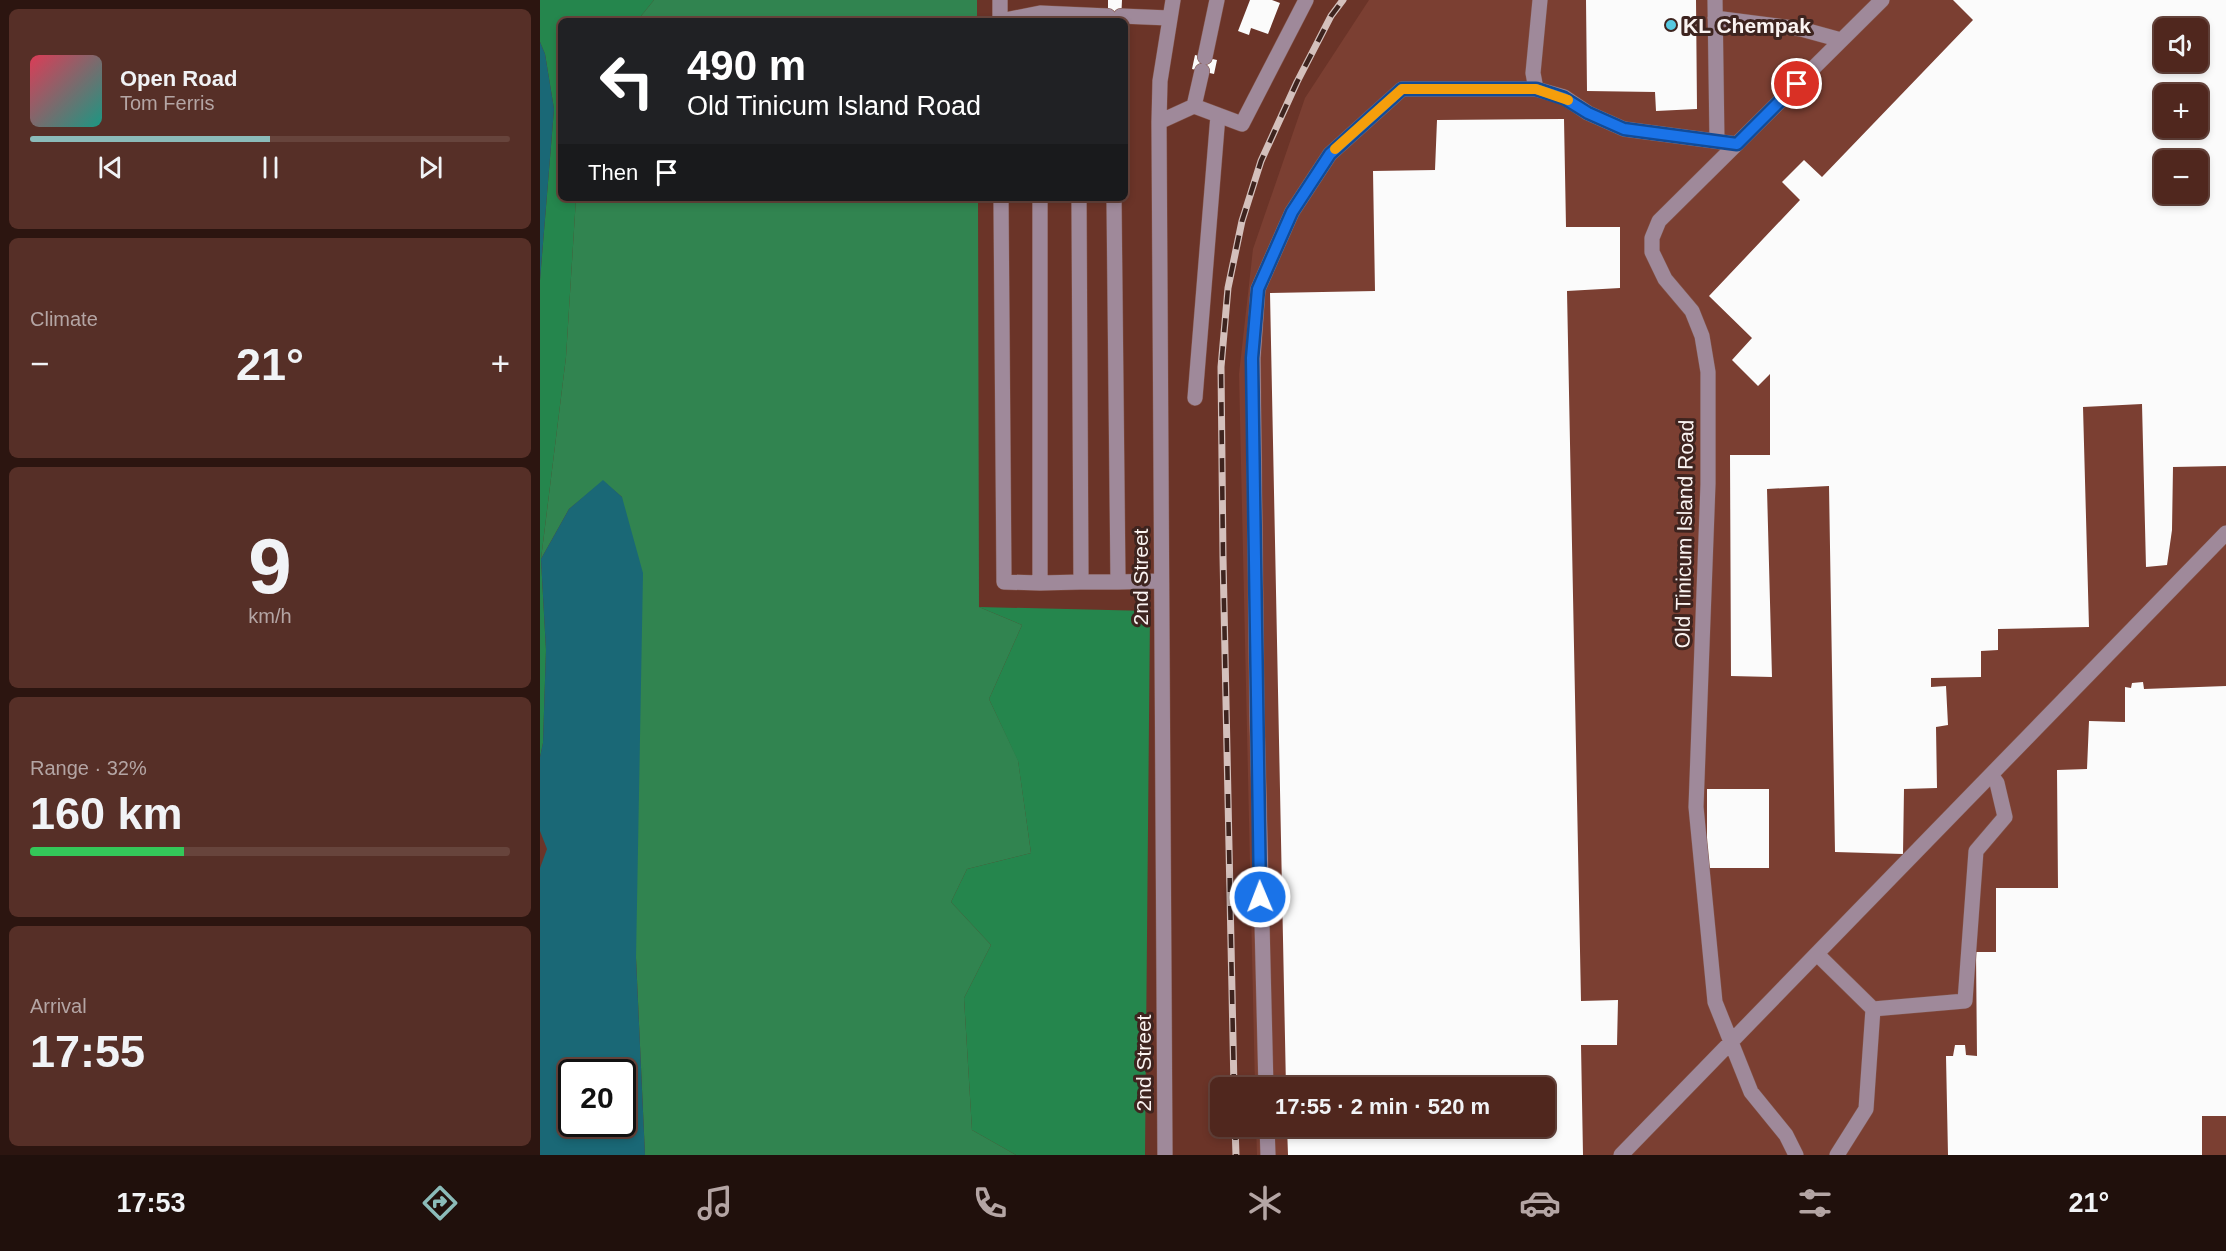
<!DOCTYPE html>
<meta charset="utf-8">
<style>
body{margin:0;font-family:Helvetica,sans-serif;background:#562f27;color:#f1f3f6;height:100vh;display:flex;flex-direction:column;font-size:22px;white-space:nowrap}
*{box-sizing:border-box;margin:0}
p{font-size:20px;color:#b4a5a4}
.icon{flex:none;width:33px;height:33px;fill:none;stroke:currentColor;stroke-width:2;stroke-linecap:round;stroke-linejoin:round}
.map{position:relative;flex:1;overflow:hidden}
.panel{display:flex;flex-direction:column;gap:9px;padding:9px;background:#2c1510;width:540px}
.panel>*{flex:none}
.hud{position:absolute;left:18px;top:18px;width:570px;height:183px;border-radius:9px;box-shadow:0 3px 9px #0003,0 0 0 2px #67443c;background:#202124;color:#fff;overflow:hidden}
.fabs{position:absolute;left:1614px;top:18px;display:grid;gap:12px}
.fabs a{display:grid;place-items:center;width:54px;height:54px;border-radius:9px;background:#50271e;box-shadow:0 3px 9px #0003,0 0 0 2px #67443c;font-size:30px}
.speed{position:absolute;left:18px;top:1059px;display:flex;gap:12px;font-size:30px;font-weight:700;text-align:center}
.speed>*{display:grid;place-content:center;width:78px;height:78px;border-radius:50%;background:#50271e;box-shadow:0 3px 9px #0003,0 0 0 2px #67443c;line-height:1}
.speed .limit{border:3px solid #111;border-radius:9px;background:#fff;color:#111}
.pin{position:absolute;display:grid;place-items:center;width:51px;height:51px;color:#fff;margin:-26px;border:3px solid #fff;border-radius:50%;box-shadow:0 2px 6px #0007}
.me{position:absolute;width:66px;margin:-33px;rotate:359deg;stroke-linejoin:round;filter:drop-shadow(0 0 4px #0008)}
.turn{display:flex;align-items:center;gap:21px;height:126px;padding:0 30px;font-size:27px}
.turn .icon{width:78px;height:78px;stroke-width:2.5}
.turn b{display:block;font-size:42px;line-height:51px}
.then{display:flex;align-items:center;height:57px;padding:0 30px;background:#0003;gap:12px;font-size:22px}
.big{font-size:45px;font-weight:600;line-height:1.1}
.panel .card{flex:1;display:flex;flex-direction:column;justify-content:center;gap:9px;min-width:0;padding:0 21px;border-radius:9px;background:#562f27}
.panel .dial{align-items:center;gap:0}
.dial b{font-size:78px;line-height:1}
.song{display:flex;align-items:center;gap:18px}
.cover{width:72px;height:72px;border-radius:9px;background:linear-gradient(135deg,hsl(350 70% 55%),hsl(170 70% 35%))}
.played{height:6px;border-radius:3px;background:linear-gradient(90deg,#8bbbb9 50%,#67443c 50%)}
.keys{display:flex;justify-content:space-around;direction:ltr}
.heat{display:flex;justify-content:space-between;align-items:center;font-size:33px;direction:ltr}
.charge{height:9px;border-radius:4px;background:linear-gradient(90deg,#34c759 32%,#67443c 0)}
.trip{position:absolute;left:670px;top:1077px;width:345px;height:60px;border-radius:9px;background:#50271e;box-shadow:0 3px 9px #0003,0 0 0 2px #67443c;font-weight:600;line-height:60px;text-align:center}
.menu{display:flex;height:96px;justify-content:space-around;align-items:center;background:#20100c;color:#b4a5a4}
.menu .icon{width:42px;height:42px}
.menu .current{color:#8bbbb9}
.menu b{font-size:27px;color:#f1f3f6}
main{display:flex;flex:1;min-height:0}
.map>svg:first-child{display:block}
.built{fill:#7b3f32;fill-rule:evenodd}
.green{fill:#318450}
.forest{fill:#25864d}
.water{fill:#1a6876;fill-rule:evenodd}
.building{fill:#fbfbfb;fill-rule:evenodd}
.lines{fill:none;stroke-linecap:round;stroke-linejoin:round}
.minor-casing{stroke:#825348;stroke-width:16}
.minor{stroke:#9f899a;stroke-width:15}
.rail-casing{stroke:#d4c0bc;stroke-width:7}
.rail{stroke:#3e241f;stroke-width:4.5;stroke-dasharray:14;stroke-linecap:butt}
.route-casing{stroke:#114b97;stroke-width:15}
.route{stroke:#1a73e8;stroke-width:10}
.slow{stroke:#f59e0b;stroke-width:10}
.poi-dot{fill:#56c9e1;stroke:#3e241f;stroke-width:2}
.labels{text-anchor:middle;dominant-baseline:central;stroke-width:6;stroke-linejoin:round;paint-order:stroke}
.poi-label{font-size:21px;font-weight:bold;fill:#faf3f1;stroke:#3e241f;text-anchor:start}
.street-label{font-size:21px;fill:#faf3f1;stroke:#3e241f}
</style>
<main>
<section class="panel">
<div class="card">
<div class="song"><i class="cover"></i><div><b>Open Road</b><p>Tom Ferris</p></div></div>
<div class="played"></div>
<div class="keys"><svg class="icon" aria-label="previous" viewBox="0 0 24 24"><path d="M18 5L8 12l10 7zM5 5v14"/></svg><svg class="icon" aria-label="pause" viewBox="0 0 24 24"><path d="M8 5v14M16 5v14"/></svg><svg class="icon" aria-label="next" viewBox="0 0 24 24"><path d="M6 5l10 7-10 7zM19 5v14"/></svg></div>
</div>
<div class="card"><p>Climate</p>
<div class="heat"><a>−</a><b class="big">21°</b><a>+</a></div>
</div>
<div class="card dial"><b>9</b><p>km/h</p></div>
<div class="card"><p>Range · 32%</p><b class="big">160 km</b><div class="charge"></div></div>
<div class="card"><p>Arrival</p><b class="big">17:55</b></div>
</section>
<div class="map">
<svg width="1686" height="1155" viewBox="0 0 1686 1155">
<rect width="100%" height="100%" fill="#6b3428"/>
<!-- built -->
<path class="built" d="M 829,0 L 1686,0 L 1686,1155 L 717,1155 L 716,1127 L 1005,1126 L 1005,1088 L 715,1088 L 699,374 L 713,249 L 765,98 ZM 1624,28 L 1658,28 L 1658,62 L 1624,62 ZM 1624,94 L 1658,94 L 1658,128 L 1624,128 ZM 1624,160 L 1658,160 L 1658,194 L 1624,194 Z"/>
<!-- green -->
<path class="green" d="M 114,0 L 437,0 L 437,21 L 97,21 Z
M 36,198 L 438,198 L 439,607 L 482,625 L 449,699 L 478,760 L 491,853 L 427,869 L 411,902 L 451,945 L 424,998 L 432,1130 L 476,1155 L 105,1155 L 96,958 L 82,497 L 63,481 L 29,509 L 1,559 L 26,357 Z"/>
<!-- forest -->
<path class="forest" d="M 0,0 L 114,0 L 97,21 L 21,21 L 21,198 L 36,198 L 26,357 L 1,559 L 6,650 L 3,743 L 0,757 L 0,280 L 14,109 L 5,54 L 0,42 Z
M 439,607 L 610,611 L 605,1155 L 476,1155 L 432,1130 L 424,998 L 451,945 L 411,902 L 427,869 L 491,853 L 478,761 L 449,699 L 482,625 Z"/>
<!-- water -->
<path class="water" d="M 0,42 L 5,54 L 14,109 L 0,280 Z
M 63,480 L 82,497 L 103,573 L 96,958 L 105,1155 L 0,1155 L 0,868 L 7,849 L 0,831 L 0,757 L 3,743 L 6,650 L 1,559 L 29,509 ZM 32,1072 L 82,1072 L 82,1124 L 32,1124 Z"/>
<!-- building -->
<path class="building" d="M 568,0 L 582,0 L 581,21 L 568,21 Z
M 710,0 L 732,0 L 740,3 L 728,34 L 711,28 L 709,35 L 698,31 Z
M 1046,0 L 1156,0 L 1157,109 L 1116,111 L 1115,92 L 1047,91 Z
M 1413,0 L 1686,0 L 1686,466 L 1633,467 L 1632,530 L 1627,565 L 1606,567 L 1602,404 L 1543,407 L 1549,627 L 1458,629 L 1458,650 L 1441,651 L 1441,677 L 1391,678 L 1391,687 L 1406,686 L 1408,725 L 1396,727 L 1397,788 L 1364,789 L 1363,854 L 1295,852 L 1289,486 L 1227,489 L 1232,677 L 1191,676 L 1190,455 L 1230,455 L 1230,374 L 1218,386 L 1192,360 L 1212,338 L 1169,296 L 1260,200 L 1242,182 L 1264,160 L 1282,177 L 1433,20 ZM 1624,28 L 1658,28 L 1658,62 L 1624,62 ZM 1624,94 L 1658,94 L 1658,128 L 1624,128 ZM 1624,160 L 1658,160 L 1658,194 L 1624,194 Z
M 655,55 L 677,60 L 674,74 L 652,69 Z
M 1024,119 L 1026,227 L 1080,227 L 1080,288 L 1027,291 L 1041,1001 L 1078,1000 L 1077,1045 L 1041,1045 L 1043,1155 L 748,1155 L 747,1126 L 1005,1126 L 1005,1088 L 746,1088 L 730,293 L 835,291 L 833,171 L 895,170 L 897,120 Z
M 1603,682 L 1604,689 L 1686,686 L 1686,1116 L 1662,1116 L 1662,1155 L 1408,1155 L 1406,1056 L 1413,1056 L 1415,1045 L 1425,1045 L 1426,1055 L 1437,1056 L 1436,952 L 1456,952 L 1456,888 L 1518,888 L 1517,770 L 1547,769 L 1549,721 L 1585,722 L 1585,687 L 1591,688 L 1592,683 Z
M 1167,789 L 1229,789 L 1229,868 L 1167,868 Z"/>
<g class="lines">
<!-- minor casing -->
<g class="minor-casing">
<path id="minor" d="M 460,0 L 460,21 L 500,13 L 568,16
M 1175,0 L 1177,141
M 581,16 L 629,18
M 1175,18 L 1261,29 L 1301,40
M 665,57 L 677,0
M 996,89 L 993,73 L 1000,0
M 654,106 L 702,124 L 766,0
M 619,122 L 654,106 L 662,71
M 461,198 L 464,582 L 500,583 L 500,198
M 539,198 L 541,582 L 578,582 L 574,198
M 655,398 L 678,115
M 578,582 L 621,581
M 500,583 L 541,582
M 1277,954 L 1333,1009
M 726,1088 L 717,716 L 713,358 L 718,289 L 752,212 L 790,154 L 862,89 L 996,89 L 1024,97 L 1048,113 L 1084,129 L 1197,144
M 727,1126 L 728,1155
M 625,1155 L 619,122 L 620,81 L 633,0
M 1081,1155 L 1686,533
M 1256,1155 L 1246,1135 L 1211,1092 L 1175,1002 L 1156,807 L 1168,484 L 1168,372 L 1162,336 L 1152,311 L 1125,279 L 1112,252 L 1112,238 L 1119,221 L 1342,0
M 1297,1155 L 1326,1109 L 1333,1009 L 1425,1001 L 1436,851 L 1465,817 L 1457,783 L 1451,775"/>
</g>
<!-- minor -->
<use href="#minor" class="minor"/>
<!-- rail casing -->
<g class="rail-casing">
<path id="rail" d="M 694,1088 L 683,557 L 681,367 L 688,288 L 702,221 L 721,161 L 757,82 L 791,16 L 803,0
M 695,1126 L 696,1155"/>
</g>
<!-- rail -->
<use href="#rail" class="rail"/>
</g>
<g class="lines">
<!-- route casing -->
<g class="route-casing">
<path id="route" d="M 720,897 L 712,358 L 718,289 L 752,212 L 790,154 L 862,89 L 996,89 L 1024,98 L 1048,113 L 1084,129 L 1197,144 L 1257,84"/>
</g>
<!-- route -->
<use href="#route" class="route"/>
<!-- slow -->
<path class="slow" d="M 795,149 L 862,89 L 996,89 L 1028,100"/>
</g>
<!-- markers -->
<circle class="poi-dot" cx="1131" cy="25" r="6"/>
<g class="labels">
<!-- poi labels -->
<g class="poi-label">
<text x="1143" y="25">KL Chempak</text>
</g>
<!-- street labels -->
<g class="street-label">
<text transform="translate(1144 534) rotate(-89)">Old Tinicum Island Road</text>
<text transform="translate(600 577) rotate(-90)">2nd Street</text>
<text transform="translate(603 1063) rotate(-90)">2nd Street</text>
</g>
</g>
</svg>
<div class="fabs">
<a><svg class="icon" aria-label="sound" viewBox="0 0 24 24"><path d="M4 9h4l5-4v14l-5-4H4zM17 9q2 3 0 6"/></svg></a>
<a>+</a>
<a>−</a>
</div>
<div class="speed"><div class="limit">20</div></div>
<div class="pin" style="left:1257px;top:84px;background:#d93025"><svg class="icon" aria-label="arrive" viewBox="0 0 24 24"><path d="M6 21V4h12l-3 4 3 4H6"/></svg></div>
<svg class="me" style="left:720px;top:897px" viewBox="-20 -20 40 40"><circle r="17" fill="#1a73e8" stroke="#fff" stroke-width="3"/><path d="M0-11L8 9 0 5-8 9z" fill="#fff"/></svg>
<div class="trip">17:55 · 2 min · 520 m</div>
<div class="hud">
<div class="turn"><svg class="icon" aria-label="left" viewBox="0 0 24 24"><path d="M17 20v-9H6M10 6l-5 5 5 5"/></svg><div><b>490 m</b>Old Tinicum Island Road</div></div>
<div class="then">Then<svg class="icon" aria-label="arrive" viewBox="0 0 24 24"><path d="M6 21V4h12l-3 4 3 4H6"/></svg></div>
</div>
</div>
</main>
<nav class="menu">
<b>17:53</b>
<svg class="icon current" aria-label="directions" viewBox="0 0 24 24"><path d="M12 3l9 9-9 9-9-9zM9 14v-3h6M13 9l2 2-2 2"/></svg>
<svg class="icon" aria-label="music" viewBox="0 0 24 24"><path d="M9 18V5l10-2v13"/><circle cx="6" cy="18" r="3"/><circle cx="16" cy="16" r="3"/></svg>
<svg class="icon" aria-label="phone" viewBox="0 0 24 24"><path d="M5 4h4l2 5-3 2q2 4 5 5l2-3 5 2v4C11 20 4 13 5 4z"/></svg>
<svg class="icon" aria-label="climate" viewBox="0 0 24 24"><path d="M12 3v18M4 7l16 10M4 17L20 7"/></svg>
<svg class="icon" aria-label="car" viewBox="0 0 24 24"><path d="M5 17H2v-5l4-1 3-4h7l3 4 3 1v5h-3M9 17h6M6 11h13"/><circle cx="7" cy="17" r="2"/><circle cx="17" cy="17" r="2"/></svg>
<svg class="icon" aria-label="filters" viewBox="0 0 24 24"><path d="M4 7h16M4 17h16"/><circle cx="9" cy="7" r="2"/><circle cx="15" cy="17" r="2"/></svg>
<b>21°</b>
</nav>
